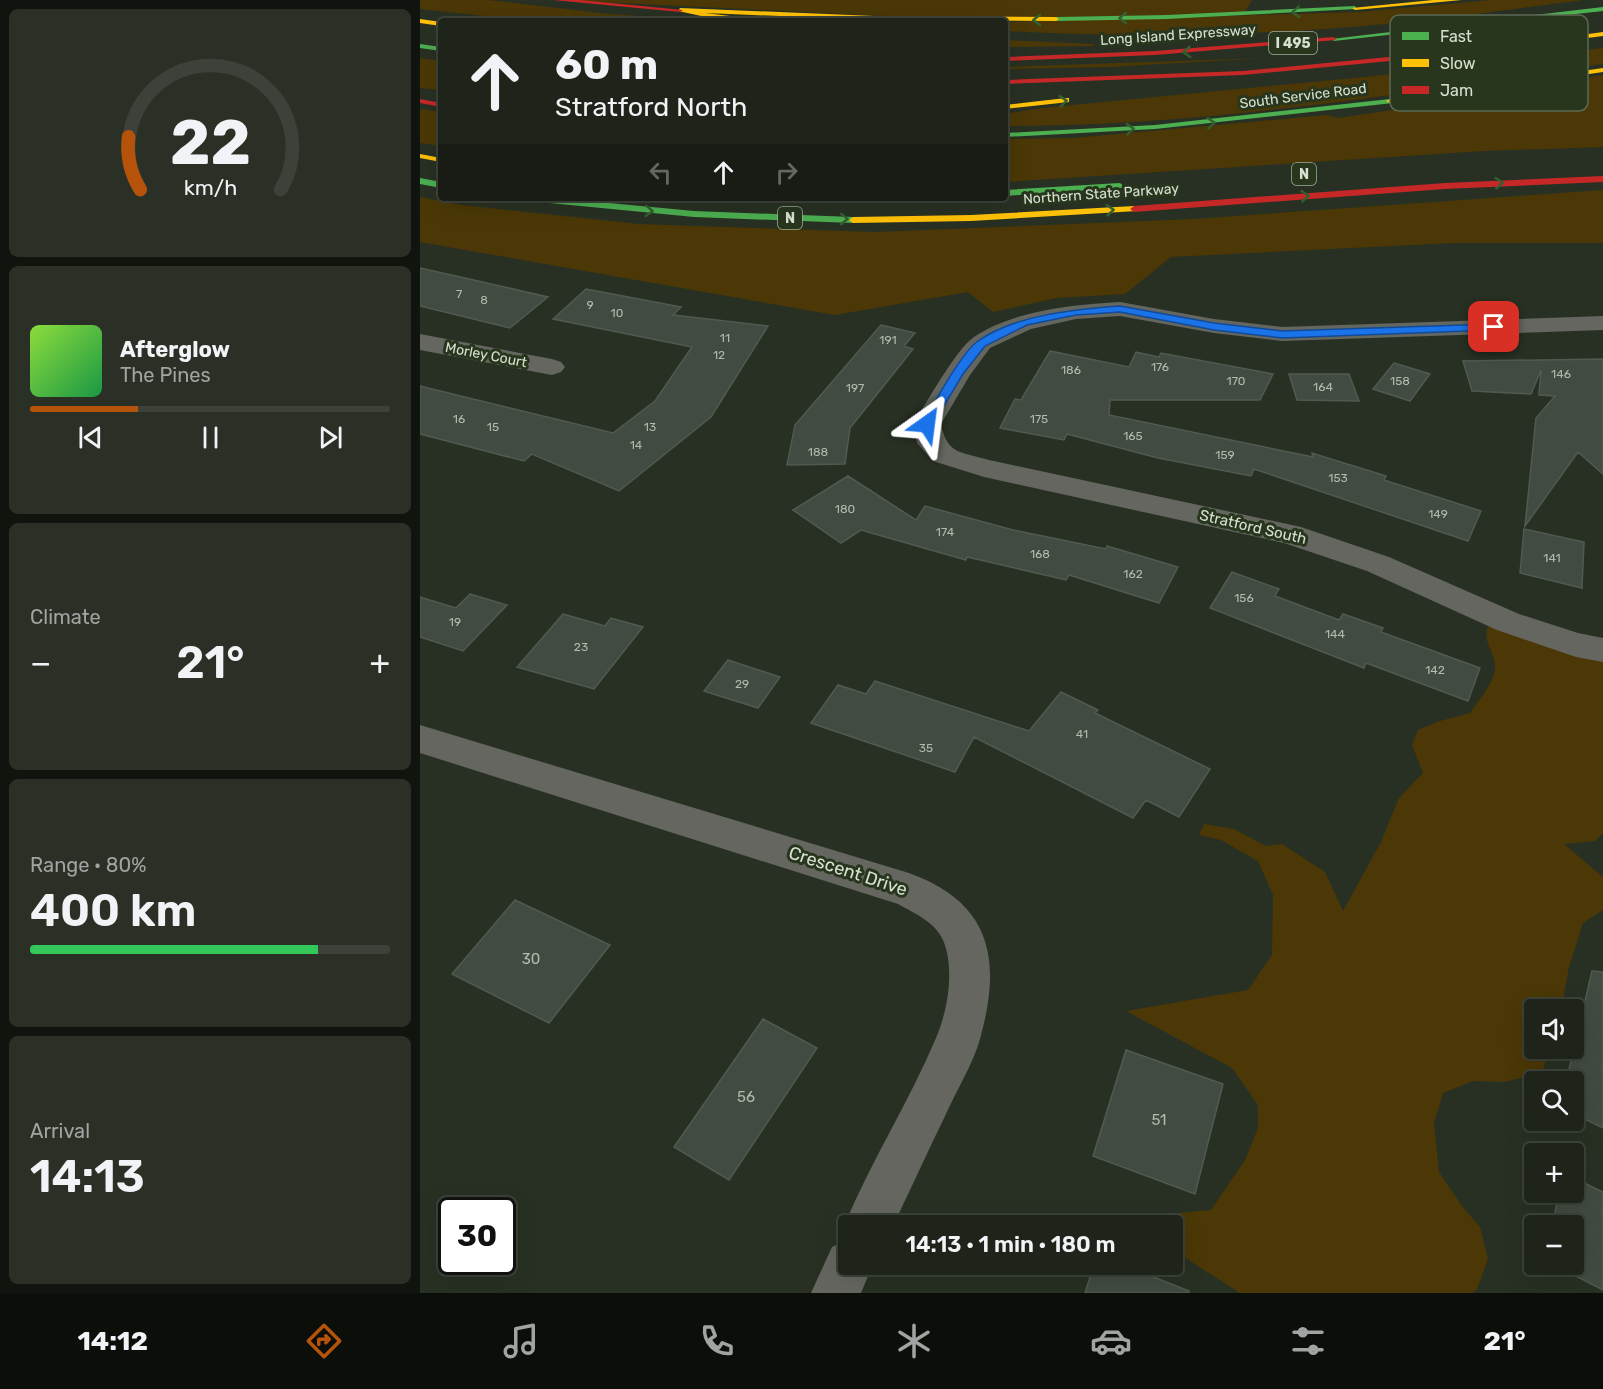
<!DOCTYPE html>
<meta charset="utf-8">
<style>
body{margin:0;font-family:Rubik,sans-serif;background:#2b3027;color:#f1f3f6;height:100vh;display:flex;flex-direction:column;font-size:22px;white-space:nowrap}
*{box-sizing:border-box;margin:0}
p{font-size:20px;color:#a1a4a2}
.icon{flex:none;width:33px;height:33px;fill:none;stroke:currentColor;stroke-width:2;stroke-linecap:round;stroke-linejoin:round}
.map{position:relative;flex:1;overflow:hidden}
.drawer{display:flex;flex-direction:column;gap:9px;padding:9px;background:#10140e;width:420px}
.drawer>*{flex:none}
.banner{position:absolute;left:18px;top:18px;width:570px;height:183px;border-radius:6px;box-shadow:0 6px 24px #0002,0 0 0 2px #3c4139;background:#1e241a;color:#f1f3f6;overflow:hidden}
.controls{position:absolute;left:1104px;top:999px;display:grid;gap:12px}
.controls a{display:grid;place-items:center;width:60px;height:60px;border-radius:6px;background:#1e241a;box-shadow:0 6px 24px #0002,0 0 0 2px #3c4139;font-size:30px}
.speed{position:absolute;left:18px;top:1197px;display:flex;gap:12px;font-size:30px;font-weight:700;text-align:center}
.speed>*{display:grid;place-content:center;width:78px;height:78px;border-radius:50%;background:#1e241a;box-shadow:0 6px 24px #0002,0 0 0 2px #3c4139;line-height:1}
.speed .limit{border:3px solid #111;border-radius:9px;background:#fff;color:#111}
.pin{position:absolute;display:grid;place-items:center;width:51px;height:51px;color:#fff;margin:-26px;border-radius:12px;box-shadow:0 3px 9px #0006}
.me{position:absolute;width:66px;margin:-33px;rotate:31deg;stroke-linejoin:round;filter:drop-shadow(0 0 4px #0008)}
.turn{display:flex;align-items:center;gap:21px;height:126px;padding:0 18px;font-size:27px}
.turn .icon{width:78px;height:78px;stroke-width:2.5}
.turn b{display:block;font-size:42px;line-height:51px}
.lanes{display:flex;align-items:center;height:57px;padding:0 18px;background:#0003;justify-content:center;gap:30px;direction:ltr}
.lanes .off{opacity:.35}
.big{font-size:45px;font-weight:600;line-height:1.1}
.drawer .tile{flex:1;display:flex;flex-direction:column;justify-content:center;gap:9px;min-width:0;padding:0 21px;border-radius:9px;background:#2b3027}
.drawer .dial{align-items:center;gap:0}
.dial svg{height:156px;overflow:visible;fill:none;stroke:#3c4139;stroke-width:7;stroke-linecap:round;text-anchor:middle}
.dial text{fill:#f1f3f6;stroke:none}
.song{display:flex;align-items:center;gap:18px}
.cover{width:72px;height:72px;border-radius:9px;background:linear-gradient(135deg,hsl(90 70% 55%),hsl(140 70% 35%))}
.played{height:6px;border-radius:3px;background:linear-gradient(90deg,#b45309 30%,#3c4139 30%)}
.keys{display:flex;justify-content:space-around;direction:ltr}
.heat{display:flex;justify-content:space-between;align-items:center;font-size:33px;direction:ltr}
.charge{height:9px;border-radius:4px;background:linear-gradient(90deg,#34c759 80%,#3c4139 0)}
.trip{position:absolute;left:418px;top:1215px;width:345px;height:60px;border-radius:6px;background:#1e241a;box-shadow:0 6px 24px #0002,0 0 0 2px #3c4139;font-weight:600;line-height:60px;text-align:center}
.tab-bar{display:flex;height:96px;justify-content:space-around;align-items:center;background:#0c0e0a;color:#a1a4a2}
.tab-bar .icon{width:42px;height:42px}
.tab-bar .selected{color:#b45309}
.tab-bar b{font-size:27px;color:#f1f3f6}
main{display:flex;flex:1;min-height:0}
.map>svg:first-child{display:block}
.green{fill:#4b3806}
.building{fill:#424b41;stroke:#515a50;stroke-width:1.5}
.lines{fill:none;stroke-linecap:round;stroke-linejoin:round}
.street{fill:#64665f;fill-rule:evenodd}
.fast{fill:#4caf50;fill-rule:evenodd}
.slow{fill:#ffc107;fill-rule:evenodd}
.jam{fill:#c62828;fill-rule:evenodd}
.oneway{stroke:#34602f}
.route{fill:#1a73e8;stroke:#114b97;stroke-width:1.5}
.labels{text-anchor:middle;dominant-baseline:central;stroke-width:6;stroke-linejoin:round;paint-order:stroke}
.number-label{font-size:12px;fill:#b2bbad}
.far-street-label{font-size:14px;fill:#d7e0d1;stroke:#27361d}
.shield{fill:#27361d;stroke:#a2ad9b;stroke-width:1.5}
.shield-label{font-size:14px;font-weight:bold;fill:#d7e0d1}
.street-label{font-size:15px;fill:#d7e0d1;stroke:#27361d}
.near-number-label{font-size:15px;fill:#b2bbad}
.near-street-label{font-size:18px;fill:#d7e0d1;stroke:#27361d}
.key{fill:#27361d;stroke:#5c6953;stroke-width:1.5}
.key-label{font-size:16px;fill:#d7e0d1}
</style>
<main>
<section class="drawer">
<div class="tile dial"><svg viewBox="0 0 100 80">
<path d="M14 69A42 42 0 1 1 86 69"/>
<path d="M14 69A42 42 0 0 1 8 42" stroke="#b45309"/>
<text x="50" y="56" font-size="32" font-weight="700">22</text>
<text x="50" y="72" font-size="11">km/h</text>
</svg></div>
<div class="tile">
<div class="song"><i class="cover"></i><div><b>Afterglow</b><p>The Pines</p></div></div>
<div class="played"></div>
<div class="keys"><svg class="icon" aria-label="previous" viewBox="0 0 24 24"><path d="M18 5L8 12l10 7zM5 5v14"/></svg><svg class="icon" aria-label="pause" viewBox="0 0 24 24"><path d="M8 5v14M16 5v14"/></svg><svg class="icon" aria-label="next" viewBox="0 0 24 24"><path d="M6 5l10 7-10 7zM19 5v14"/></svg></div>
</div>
<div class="tile"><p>Climate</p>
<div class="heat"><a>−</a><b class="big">21°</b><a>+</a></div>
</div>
<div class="tile"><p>Range · 80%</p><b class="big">400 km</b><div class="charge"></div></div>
<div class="tile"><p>Arrival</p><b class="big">14:13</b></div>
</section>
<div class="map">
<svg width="1183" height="1293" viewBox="0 0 1183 1293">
<rect width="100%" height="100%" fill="#283023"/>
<!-- green -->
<path class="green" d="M 0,0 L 68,0 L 180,13 L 285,21 L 112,21 L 0,9 Z
M 138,0 L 832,0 L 824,14 L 525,19 Z
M 1071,0 L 1164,0 C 1098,8 1032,18 966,24 C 840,36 711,38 585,31 L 585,22 L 940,12 Z
M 585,40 L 673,44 L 674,46 L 585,47 Z
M 1183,48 L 1183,64 C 985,93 786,126 585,126 L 585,114 L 621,108 L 955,76 Z
M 0,58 L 21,61 L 21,90 L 0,88 Z
M 847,58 L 689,67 L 585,69 L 585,67 Z
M 1183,75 L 1183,147 L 1064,151 L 585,182 L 585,139 L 653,138 L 907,115 L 918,118 L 1103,91 L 1101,87 Z
M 0,109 L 21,112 L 21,146 L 0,143 Z
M 1183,190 L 1183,243 L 1033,243 L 751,257 L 705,294 L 636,298 L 573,312 L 548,292 L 415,315 L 0,242 L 0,197 L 41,205 L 219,224 L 456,232 L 773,219 Z
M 1069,624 L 1183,650 L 1183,833 L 1175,841 L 1144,844 L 1183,877 L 1183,910 L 1163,923 L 1149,967 L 1141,1009 L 1114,1010 L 1114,1048 L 1130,1049 L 1122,1073 L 1084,1082 L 1053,1081 L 1023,1093 L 1014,1123 L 1019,1172 L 1042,1206 L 1060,1227 L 1068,1259 L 1057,1289 L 1052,1293 L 820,1293 L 753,1250 L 753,1226 L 724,1225 L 714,1217 L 791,1210 L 825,1160 L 838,1128 L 838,1105 L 812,1068 L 706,1011 L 828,990 L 852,955 L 853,895 L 838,861 L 801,840 L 779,835 L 784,824 L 814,829 L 846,846 L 862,844 L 905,872 L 923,911 L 961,842 L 979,798 L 1003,773 L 992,745 L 998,730 L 1020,721 L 1050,713 C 1058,701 1076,681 1075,666 C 1074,648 1061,643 1069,624 Z"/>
<!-- building -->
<path class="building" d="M 0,268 L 36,276 L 128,297 L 90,328 L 0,306 Z
M 166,289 L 261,307 L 253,315 L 348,326 L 291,417 L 199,491 L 112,454 L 104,461 L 0,434 L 0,386 L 193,433 L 235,401 L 272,347 L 133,319 Z
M 461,325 L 495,333 L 484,346 L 493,349 L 430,428 L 425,464 L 367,465 L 375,425 Z
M 630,351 L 709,367 L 716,352 L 739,357 L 741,353 L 853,374 L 840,400 L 690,400 L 689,415 L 893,457 L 892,453 L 966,476 L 964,480 L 1061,511 L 1048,541 L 834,469 L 831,476 L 738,458 L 647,434 L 644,440 L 580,428 L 595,399 L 601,400 Z
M 1183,359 L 1183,474 L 1158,452 L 1105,526 L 1116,418 L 1135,396 L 1119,395 L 1121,370 L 1111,394 L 1052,391 L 1043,361 Z
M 974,363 L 1010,374 L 990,401 L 953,389 Z
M 869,374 L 929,374 L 939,401 L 877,400 Z
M 428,476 L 496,520 L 505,506 L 593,530 L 686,549 L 687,546 L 758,567 L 739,603 L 649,575 L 646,580 L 547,557 L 546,560 L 441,530 L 421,543 L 373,510 Z
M 1104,529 L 1164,542 L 1162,588 L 1100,573 Z
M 812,572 L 859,589 L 855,596 L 919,620 L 923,614 L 963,628 L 961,632 L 1060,668 L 1048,701 L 946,663 L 944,668 L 790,608 Z
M 50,594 L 87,605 L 43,651 L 0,637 L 0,597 L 36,608 Z
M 143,614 L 185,626 L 191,618 L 223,627 L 174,689 L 97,667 Z
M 308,660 L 360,677 L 338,708 L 284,691 Z
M 455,681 L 609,731 L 641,692 L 678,710 L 675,713 L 790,769 L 759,817 L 726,800 L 713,818 L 554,737 L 535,772 L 391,723 L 418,685 L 446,694 Z
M 95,900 L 190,945 L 129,1023 L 32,974 Z
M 1172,971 L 1183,972 L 1183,1128 L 1154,1114 L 1154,1082 L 1146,1082 Z
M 343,1019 L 397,1048 L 309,1180 L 254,1147 Z
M 706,1050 L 803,1084 L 775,1194 L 673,1156 Z
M 1154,1178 L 1183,1192 L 1183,1290 L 1132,1264 L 1154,1264 L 1154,1226 L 1132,1226 L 1139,1192 L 1154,1192 Z
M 674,1264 L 701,1264 L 769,1291 L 769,1293 L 665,1293 Z"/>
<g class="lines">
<!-- street -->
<path class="street" d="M 700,302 L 794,319 L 862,327 L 1183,316 L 1183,330 L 862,341 L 794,333 L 700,316 L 656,319 L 611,329 L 570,348 L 550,375 L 521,424 C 527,455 542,452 569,460 L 881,527 L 969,557 L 1099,614 L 1158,633 L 1183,638 L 1183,662 L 1156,657 L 1077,630 L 947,571 L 864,543 L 564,477 L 513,461 L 497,443 L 493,424 C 506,404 536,349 554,337 C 594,310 653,305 700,302 Z
M 0,334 L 132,359 L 141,362 L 145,367 L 141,372 L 132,375 L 0,350 Z
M 0,725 L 489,873 C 572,903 582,960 560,1039 C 553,1064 537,1089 526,1114 C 508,1151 491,1188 473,1226 L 429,1226 L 429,1238 L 424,1226 C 451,1161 489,1102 516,1038 C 528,1010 535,968 523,940 C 515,922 494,913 478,904 L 0,753 Z
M 429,1239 L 429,1264 L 453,1264 L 441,1293 L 391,1293 L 412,1247 Z"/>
<!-- fast -->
<path class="fast" d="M 935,6 L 937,9 L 747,19 L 636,21 L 633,19 L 636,17 L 747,15 Z
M 1183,7 L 1183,11 L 914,41 L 911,39 Z
M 0,44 L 21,47 L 21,51 L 0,48 Z
M 970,99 L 974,101 L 973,103 L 735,129 L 585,137 L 585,133 L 735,125 Z
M 0,178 L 21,182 L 21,188 L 0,184 Z
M 699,183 L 702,184 L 702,188 L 585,196 L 585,190 Z
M 105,198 L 136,198 L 274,211 L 433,217 L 437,220 L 433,223 L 274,217 L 109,201 Z"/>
<!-- slow -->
<path class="slow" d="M 1013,0 L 1042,0 L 935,10 L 932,8 Z
M 260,8 L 455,16 L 636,17 L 639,19 L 636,21 L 455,20 L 285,13 L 352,21 L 300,20 L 258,11 Z
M 0,19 L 21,22 L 21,26 L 0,23 Z
M 1183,32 L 1183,36 L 1040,54 L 1036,52 Z
M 1183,68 L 1183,72 L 970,103 L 966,101 L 970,99 Z
M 646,98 L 649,98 L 649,102 L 585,109 L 585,105 Z
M 0,154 L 21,158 L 21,162 L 0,158 Z
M 714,206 L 718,209 L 717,211 L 551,221 L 433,223 L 429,220 L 433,217 L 551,215 Z"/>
<!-- jam -->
<path class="jam" d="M 133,0 L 160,0 L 263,10 L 260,12 Z
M 914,37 L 916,40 L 735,55 L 585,61 L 585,57 L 735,51 Z
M 1040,50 L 1044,52 L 1043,54 L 823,75 L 585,84 L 585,80 L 823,71 Z
M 0,99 L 21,103 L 21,107 L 0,103 Z
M 1183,176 L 1183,182 L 1025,189 L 714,212 L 710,209 L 714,206 L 1025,183 Z"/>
</g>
<!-- one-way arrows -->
<defs><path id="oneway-chevron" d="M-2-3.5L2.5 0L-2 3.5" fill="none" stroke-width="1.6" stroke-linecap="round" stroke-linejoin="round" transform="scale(1.5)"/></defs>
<g class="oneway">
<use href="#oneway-chevron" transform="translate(876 12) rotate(177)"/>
<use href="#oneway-chevron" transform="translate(703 18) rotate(179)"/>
<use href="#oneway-chevron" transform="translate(617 20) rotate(180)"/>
<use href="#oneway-chevron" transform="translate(767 52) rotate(176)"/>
<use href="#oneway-chevron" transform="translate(643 101) rotate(-6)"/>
<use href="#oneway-chevron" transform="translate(791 123) rotate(-5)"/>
<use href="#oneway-chevron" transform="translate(710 129) rotate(-3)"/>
<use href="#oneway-chevron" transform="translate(1079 183) rotate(-3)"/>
<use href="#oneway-chevron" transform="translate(885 196) rotate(-4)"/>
<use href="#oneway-chevron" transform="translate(690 210) rotate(-4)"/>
<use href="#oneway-chevron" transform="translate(229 211) rotate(4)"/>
<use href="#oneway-chevron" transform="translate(424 219) rotate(1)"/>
</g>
<!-- route -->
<path class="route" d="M 700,306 L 794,323 L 862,331 L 1074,324 L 1079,327 L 1074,330 L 862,338 L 794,330 L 700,312 L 656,315 L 607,325 L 565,346 L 543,374 L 511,427 L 507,428 L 502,424 C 514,404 541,353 558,341 C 595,315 656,309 700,306 Z"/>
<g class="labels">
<!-- number labels -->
<g class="number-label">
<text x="39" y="294">7</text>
<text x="64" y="300">8</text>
<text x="170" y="305">9</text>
<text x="197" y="313">10</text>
<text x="305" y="338">11</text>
<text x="468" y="340">191</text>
<text x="299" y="355">12</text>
<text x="740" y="367">176</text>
<text x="651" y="370">186</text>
<text x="1141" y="374">146</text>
<text x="816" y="381">170</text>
<text x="980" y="381">158</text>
<text x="903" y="387">164</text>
<text x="435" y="388">197</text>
<text x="39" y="419">16</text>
<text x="619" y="419">175</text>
<text x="73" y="427">15</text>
<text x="230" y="427">13</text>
<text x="713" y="436">165</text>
<text x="216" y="445">14</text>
<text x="398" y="452">188</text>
<text x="805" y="455">159</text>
<text x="918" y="478">153</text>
<text x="425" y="509">180</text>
<text x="1018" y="514">149</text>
<text x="525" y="532">174</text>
<text x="620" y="554">168</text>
<text x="1132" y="558">141</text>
<text x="713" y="574">162</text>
<text x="824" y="598">156</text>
<text x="35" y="622">19</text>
<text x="915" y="634">144</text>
<text x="161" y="647">23</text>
<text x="1015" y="670">142</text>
<text x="322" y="684">29</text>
<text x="662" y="734">41</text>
<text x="506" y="748">35</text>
</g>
<!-- far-street labels -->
<g class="far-street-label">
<text transform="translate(758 35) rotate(-4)">Long Island Expressway</text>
<text transform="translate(883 96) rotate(-7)">South Service Road</text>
<text transform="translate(681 194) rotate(-4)">Northern State Parkway</text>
<text transform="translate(66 355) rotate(11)">Morley Court</text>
</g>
<!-- shield labels -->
<g class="shield">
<rect x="849" y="32" width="48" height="22" rx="4.5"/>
<rect x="872" y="163" width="24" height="22" rx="4.5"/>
<rect x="358" y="207" width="24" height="22" rx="4.5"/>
</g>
<g class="shield-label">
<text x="873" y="43">I 495</text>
<text x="884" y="174">N</text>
<text x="370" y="218">N</text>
</g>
<!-- street labels -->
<g class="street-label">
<text transform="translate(833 527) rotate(13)">Stratford South</text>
</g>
<!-- near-number labels -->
<g class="near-number-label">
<text x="111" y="959">30</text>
<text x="326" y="1097">56</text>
<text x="739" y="1120">51</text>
</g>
<!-- near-street labels -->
<g class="near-street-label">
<text transform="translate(428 871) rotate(18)">Crescent Drive</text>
</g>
</g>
<!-- legend -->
<rect x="970" y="15" width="198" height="96" rx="9" class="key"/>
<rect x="982" y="32" width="27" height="8" fill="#4caf50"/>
<rect x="982" y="59" width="27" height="8" fill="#ffc107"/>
<rect x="982" y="86" width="27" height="8" fill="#c62828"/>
<g class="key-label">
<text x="1020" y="42">Fast</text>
<text x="1020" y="69">Slow</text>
<text x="1020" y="96">Jam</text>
</g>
</svg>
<div class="controls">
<a><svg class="icon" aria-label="sound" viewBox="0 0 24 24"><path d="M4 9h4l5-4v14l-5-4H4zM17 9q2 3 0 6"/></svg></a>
<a><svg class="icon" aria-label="search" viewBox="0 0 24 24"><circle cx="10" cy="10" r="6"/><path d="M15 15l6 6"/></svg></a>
<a>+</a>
<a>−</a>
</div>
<div class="speed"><div class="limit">30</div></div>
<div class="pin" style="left:1074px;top:327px;background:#d93025"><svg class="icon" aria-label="arrive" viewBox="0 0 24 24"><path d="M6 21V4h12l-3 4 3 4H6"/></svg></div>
<svg class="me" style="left:507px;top:424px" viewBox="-20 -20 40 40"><path d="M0-17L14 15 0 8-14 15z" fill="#1a73e8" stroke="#fff" stroke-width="4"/></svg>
<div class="trip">14:13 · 1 min · 180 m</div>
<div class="banner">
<div class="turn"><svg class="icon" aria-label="ahead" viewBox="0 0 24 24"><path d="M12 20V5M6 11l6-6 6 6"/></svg><div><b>60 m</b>Stratford North</div></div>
<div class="lanes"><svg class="icon off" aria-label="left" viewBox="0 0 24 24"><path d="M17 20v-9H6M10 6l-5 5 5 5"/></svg><svg class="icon" aria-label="ahead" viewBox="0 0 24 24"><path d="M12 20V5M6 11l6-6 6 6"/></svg><svg class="icon off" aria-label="right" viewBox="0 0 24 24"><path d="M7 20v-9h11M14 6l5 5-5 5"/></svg></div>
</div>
</div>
</main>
<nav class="tab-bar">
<b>14:12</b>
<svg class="icon selected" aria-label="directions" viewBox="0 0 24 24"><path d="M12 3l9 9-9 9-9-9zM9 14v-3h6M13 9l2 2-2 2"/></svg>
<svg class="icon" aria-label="music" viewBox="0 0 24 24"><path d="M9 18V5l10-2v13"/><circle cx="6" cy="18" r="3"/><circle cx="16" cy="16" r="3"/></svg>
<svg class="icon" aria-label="phone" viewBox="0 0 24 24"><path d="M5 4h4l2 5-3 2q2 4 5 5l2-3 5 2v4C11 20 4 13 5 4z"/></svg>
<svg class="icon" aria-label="climate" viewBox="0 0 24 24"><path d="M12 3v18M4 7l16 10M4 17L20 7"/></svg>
<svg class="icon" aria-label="car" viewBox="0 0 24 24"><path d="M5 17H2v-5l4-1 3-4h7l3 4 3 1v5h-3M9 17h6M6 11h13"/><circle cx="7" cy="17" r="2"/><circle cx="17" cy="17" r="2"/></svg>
<svg class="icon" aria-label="filters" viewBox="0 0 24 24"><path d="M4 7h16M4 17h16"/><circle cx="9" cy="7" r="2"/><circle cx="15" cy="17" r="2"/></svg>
<b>21°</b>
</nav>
